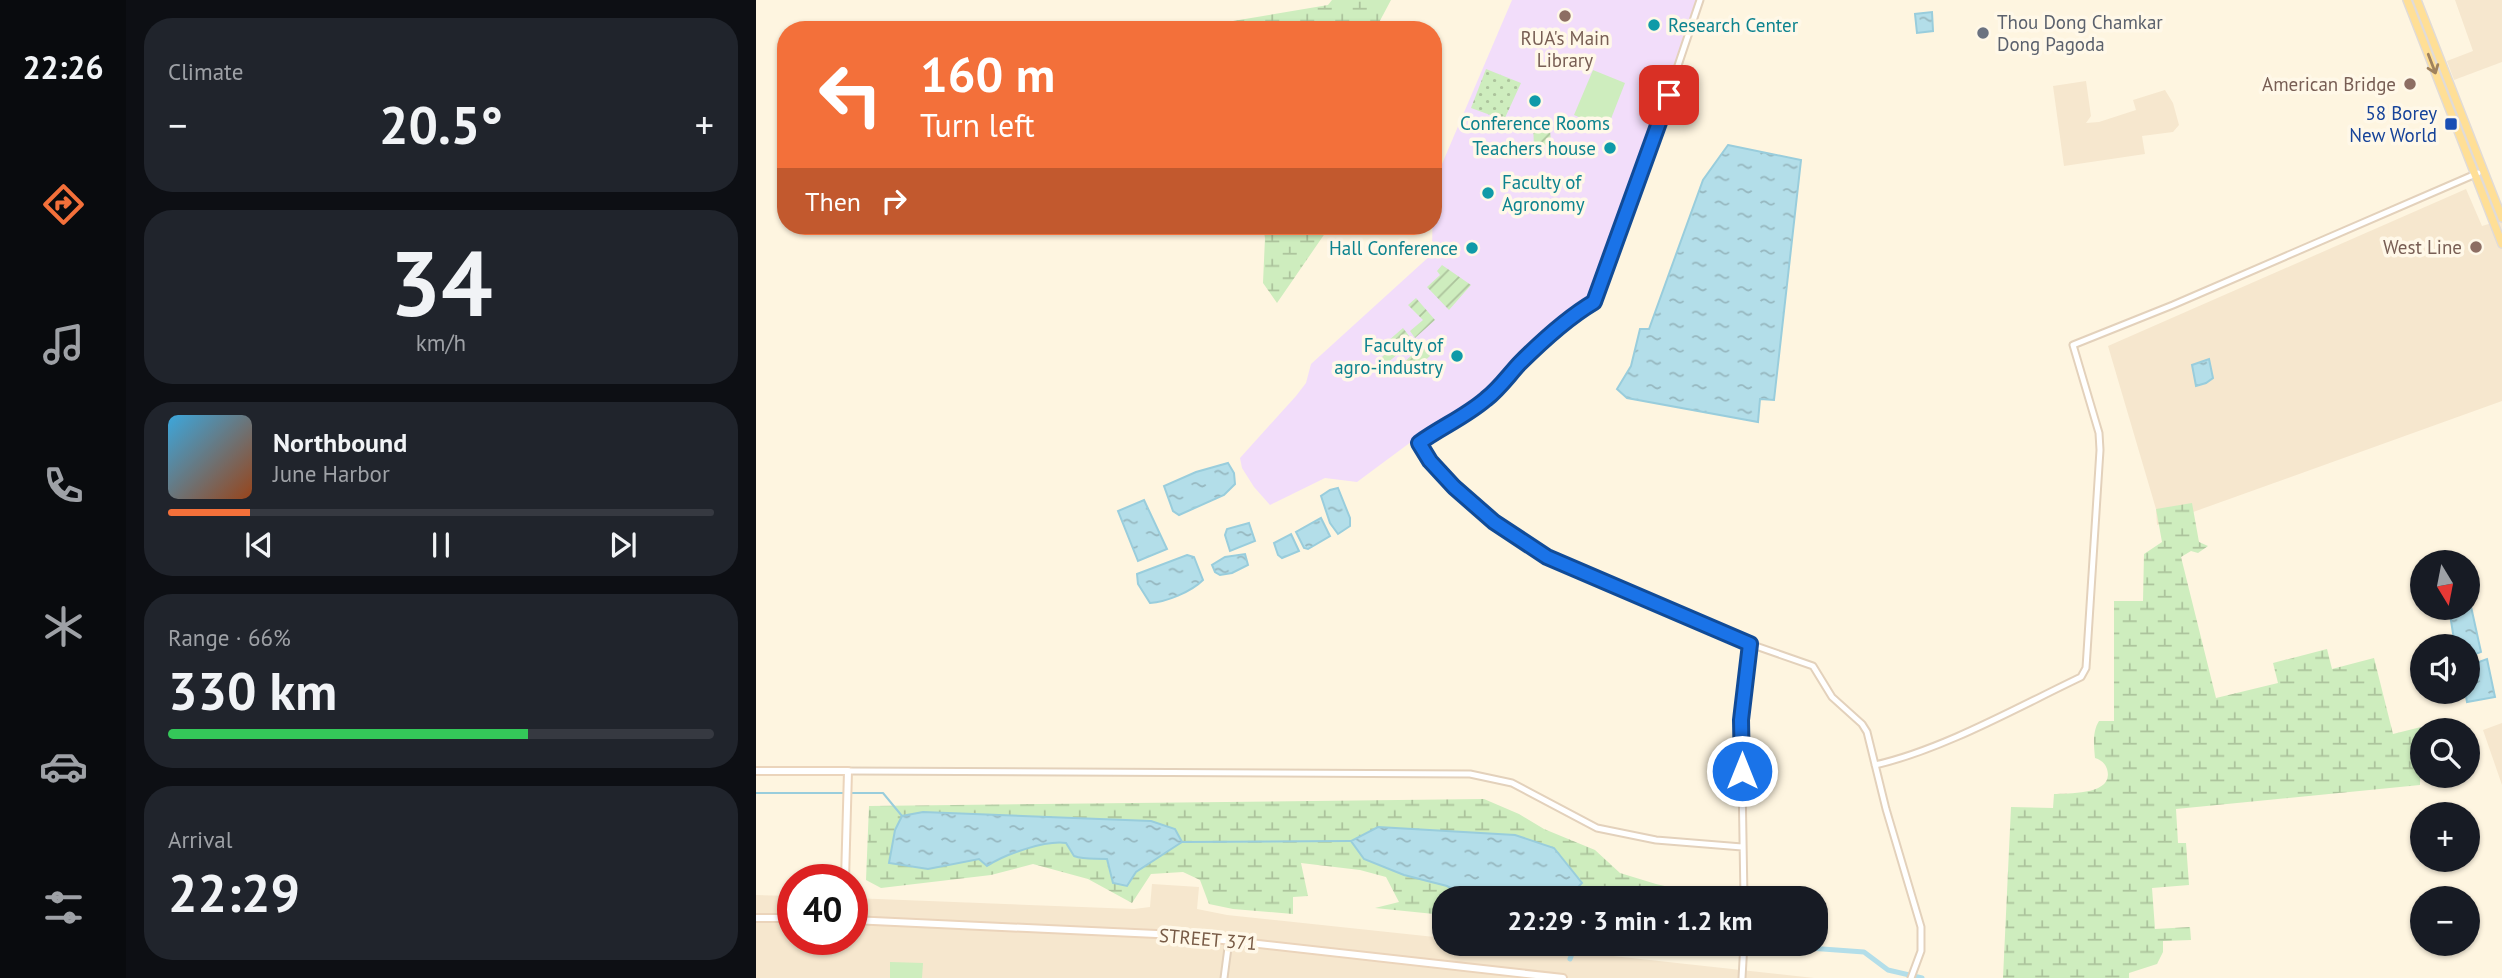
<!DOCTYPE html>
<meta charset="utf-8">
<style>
body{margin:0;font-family:"PT Sans",sans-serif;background:#20242c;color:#f1f3f6;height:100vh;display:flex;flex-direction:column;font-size:26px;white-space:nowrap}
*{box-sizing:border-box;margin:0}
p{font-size:23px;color:#9ea1a6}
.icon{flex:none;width:38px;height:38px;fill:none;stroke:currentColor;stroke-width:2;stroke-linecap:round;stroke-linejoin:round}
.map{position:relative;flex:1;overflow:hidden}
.panel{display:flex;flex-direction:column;gap:18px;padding:18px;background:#0d0f14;width:630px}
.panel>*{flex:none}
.hud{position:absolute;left:21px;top:21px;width:665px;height:214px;border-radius:28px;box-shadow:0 2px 5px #0004;background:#f3703a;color:#fff;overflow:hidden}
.needle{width:46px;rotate:170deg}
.fabs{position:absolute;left:1654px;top:550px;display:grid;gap:14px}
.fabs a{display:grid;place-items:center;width:70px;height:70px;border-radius:50%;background:#171b24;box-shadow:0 2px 5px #0004;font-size:35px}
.speed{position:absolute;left:21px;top:864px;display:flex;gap:14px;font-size:35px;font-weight:700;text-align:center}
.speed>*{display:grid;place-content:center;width:91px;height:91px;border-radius:50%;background:#171b24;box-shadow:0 2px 5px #0004;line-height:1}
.speed .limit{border:10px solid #d22;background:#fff;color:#111}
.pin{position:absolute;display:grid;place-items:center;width:60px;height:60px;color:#fff;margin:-30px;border-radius:14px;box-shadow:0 4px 10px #0006}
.me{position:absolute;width:77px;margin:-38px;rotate:0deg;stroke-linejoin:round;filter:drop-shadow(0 0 5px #0008)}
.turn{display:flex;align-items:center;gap:24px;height:147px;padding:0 28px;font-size:32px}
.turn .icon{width:91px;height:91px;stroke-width:2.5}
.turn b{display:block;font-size:49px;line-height:60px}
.then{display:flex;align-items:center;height:66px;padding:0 28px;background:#0003;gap:14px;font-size:26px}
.big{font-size:52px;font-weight:800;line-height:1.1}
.panel .tile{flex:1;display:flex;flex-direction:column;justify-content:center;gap:10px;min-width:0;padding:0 24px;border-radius:28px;background:#20242c}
.panel .dial{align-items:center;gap:0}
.dial b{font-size:91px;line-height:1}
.song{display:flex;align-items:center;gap:21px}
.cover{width:84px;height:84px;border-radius:10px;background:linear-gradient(135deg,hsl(200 70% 55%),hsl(20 70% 35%))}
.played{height:7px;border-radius:4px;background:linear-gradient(90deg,#f3703a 15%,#363941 15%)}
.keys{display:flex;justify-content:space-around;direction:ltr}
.heat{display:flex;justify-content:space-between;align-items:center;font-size:38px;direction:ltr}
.charge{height:10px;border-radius:5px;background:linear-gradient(90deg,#34c759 66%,#363941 0)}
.trip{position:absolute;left:676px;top:886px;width:396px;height:70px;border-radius:28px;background:#171b24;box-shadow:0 2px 5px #0004;font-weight:800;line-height:70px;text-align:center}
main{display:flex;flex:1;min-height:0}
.dock{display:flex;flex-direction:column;width:126px;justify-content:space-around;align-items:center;background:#090b0e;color:#9ea1a6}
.dock .icon{width:49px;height:49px}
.dock .on{color:#f3703a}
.dock b{font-size:32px;color:#f1f3f6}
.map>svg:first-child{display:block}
.residential{fill:#f6e7ce}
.education{fill:#f2ddfa}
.grass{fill:url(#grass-dots)}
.wetland{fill:url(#wetland-marsh)}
.park{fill:#ceedbe}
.garden{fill:url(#garden-furrows)}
.water{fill:url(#water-ripples);stroke:#99cddc;stroke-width:2}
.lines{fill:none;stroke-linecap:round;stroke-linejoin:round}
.stream{stroke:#99cddc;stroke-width:2}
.canal{stroke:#b3dee9;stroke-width:5}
.tertiary-casing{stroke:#e3d1bb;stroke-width:9}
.secondary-casing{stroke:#ebd4bb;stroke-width:10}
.primary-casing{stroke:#e1dbd6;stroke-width:10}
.tertiary{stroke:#fff;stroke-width:5}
.secondary{stroke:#fff;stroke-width:6}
.primary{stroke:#ffdf96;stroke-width:7}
.oneway{stroke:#a0825d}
.route-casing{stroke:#114b97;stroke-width:18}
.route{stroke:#1a73e8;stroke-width:12}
.education-dot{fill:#8d6e63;stroke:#fff8e8;stroke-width:2.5}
.culture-dot{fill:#0f9aa8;stroke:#fff8e8;stroke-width:2.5}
.worship-dot{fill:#6b7280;stroke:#fff8e8;stroke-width:2.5}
.transit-dot{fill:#1a4fb4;stroke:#fff8e8;stroke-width:2.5}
.labels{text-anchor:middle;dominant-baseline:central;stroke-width:7;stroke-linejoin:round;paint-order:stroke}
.worship-label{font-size:19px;fill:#5b616d;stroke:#fff8e8;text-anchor:start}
.culture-label{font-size:19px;fill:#0d838f;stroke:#fff8e8;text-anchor:end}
.education-label{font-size:19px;fill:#785e54;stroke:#fff8e8;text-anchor:end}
.transit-label{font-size:19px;fill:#164399;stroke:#fff8e8;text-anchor:end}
.street-label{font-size:19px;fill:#775a45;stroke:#fff8e8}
</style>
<main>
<nav class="dock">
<b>22:26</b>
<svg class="icon on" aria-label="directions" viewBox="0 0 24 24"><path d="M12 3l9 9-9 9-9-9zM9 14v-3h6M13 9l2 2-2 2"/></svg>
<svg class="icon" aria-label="music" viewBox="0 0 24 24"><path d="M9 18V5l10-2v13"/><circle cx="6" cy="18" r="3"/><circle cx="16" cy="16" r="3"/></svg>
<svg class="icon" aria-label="phone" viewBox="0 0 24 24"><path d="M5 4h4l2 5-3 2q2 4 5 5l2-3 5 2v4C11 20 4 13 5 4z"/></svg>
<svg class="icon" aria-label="climate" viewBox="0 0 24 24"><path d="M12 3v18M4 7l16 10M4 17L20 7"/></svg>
<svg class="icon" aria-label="car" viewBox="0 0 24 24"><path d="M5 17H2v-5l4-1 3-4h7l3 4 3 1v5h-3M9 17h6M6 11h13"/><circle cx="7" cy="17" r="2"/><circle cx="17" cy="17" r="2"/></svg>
<svg class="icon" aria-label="filters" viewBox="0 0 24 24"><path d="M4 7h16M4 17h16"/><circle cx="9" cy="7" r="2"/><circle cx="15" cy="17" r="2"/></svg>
</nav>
<section class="panel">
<div class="tile"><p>Climate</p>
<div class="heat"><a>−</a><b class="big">20.5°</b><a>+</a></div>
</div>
<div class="tile dial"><b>34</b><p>km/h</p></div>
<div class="tile">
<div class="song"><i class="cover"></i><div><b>Northbound</b><p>June Harbor</p></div></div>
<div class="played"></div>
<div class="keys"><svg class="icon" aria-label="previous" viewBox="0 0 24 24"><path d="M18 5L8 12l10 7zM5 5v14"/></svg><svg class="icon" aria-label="pause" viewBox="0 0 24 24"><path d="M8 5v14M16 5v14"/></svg><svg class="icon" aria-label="next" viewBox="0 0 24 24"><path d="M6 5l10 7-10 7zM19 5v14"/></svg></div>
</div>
<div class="tile"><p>Range · 66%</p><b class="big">330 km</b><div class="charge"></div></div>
<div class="tile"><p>Arrival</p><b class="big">22:29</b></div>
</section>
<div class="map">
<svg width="1746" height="978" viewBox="0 0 1746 978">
<defs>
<pattern id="grass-dots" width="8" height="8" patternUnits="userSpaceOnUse" patternTransform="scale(1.75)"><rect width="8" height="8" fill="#ceedbe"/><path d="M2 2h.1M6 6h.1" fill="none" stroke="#acc39c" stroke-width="1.8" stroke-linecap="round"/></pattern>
<pattern id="wetland-marsh" width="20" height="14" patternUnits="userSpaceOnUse" patternTransform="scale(1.75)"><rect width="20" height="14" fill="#ceedbe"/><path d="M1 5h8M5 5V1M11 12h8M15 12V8" fill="none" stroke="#acc39c"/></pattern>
<pattern id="garden-furrows" width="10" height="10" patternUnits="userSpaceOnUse" patternTransform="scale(1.75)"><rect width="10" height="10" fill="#ceedbe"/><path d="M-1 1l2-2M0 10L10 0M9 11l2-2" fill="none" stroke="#acc39c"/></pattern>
<pattern id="water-ripples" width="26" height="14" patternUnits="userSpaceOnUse" patternTransform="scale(1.75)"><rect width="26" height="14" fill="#b3dee9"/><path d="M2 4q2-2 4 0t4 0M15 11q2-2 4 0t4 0" fill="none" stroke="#96b7bf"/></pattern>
</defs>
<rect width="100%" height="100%" fill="#fef5e0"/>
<!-- residential -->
<path class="residential" d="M 1699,0 L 1746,0 L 1746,62 L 1698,80 L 1691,61 L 1717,51 Z
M 1330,81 L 1335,116 L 1330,123 L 1343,122 L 1380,110 L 1377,100 L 1409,90 L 1417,103 L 1423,125 L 1417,132 L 1386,136 L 1389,154 L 1308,166 L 1297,86 Z
M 1710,189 L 1726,226 L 1746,220 L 1746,401 L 1401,525 L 1400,509 L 1352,346 Z
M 1746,723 L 1746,785 L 1727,730 Z
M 396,884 L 443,887 L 441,909 L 471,915 L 688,938 L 688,943 L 738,943 L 1058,978 L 0,978 L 0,895 L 37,896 L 37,940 L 96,940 L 96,898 L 378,909 L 394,907 Z"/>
<!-- education -->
<path class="education" d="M 756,0 L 940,0 L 901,118 L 834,300 L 814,313 L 786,337 L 760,362 L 730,397 L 713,408 L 663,436 L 601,482 L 569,478 L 514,505 L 498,487 L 486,468 L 484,458 L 540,396 L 550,383 L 555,364 L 676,254 L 677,185 Z"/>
<!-- grass -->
<path class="grass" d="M 730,69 L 765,83 L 748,120 L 715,108 Z"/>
<!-- wetland -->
<path class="wetland" d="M 576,0 L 635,0 L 619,30 L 466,30 L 465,23 L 572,5 Z
M 507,226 L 574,226 L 521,303 L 507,283 L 509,238 Z
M 1436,503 L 1443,542 L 1452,546 L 1442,553 L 1435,551 L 1425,557 L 1460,698 L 1522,683 L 1517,663 L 1571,649 L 1576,669 L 1618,658 L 1637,734 L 1665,727 L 1664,785 L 1420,809 L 1422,843 L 1430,843 L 1433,885 L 1396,888 L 1399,929 L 1434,927 L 1435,940 L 1407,941 L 1407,952 L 1401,964 L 1373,973 L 1373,978 L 1247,978 L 1255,807 L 1297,808 L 1298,794 C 1313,793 1359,795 1351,769 C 1349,763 1345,760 1339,758 C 1338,746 1336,732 1343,721 L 1358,721 L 1358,601 L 1387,601 L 1388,554 L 1406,542 L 1400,509 Z
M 728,799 L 763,814 L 788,829 L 839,850 L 864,873 L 900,884 L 939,893 L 943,898 L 688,898 L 688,915 L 619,908 L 643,902 L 630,877 L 604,870 L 545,863 L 552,896 L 537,897 L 537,914 L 477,909 L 453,904 L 444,880 L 427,872 L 395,874 L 376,903 L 332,879 L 277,864 L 235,875 L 125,888 L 110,880 L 113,806 Z"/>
<!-- park -->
<path class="park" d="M 837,70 L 869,83 L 851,129 L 818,115 Z
M 134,962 L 167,963 L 166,978 L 134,978 Z"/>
<!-- garden -->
<path class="garden" d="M 777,123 L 794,130 L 795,141 L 783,150 L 778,148 Z
M 686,265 L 715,285 L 693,310 L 671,287 L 684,275 L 681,271 Z
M 660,298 L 679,320 L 659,338 L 654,331 L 667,320 L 652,305 Z
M 647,328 L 657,341 L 630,364 L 624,359 L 630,353 L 625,347 Z
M 666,346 L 674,356 L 654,374 L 646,364 Z"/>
<!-- water -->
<path class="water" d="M 1176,12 L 1177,31 L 1161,33 L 1159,14 Z
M 972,145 L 1045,160 L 1018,400 L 1004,399 L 1002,422 L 871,398 L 861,389 L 875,366 L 884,329 L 893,329 L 947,180 Z
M 1453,359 L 1457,378 L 1450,383 L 1440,386 L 1436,365 Z
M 472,463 L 478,473 L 479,484 L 468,495 L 423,515 L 417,511 L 408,486 L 440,472 Z
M 582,488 L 594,518 L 594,526 L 582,534 L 574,523 L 565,496 L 574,490 Z
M 388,500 L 411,549 L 382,561 L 362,511 Z
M 565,518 L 574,536 L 552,549 L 548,548 L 540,532 Z
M 493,523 L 499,541 L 474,551 L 469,535 L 471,529 Z
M 535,534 L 543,551 L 526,558 L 522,555 L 518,543 Z
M 489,554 L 492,565 L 476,573 L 464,575 L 459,572 L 456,565 L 469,557 Z
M 431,555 L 438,557 L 447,580 C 435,592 410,602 394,603 L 382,584 L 381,574 Z
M 1714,602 L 1725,652 L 1712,657 L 1712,646 L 1699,646 L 1693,608 L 1712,607 Z
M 1731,659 L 1739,697 L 1711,702 L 1709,691 L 1712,691 L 1712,666 Z
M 167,812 L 395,821 L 419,829 L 426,842 L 380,872 L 371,886 L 357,883 L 351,859 C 339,858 329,860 318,856 L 310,843 C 290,840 249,854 231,866 L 223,859 L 172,869 L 133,863 L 139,830 L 146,816 Z
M 622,827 L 759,835 L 798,848 L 826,883 L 812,898 L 713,898 L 691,886 L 648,875 L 608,859 L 595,841 Z"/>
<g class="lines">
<!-- stream -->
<path class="stream" d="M 0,793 L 127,793 L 146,816
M 426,842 L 595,841"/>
<!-- canal -->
<path class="canal" d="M 983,943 L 1108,952 L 1132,970 L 1166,978
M 814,959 L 820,943"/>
<!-- tertiary casing -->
<g class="tertiary-casing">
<path id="tertiary" d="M 944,0 L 897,140 L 838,302 C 811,318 785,342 763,364 C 752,376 743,389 730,399 C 709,417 685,427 663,443 L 674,461 L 698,487 L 738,522 L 791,557 L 994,644 L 1057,666 L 1076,697 L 1106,724 L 1111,732 L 1130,809 L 1165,927 L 1165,951 L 1155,978
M 1119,765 C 1186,750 1262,707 1325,677 L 1330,668 L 1344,450 L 1343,433 L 1317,345 L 1417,305 L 1722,173
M 92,771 L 714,774 L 756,783 L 841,828 L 900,840 L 986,847
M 988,898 L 985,720 L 994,644
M 468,978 L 473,940
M 986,978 L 988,943"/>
</g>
<!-- secondary casing -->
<g class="secondary-casing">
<path id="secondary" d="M 0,771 L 92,771 L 89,880
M 0,918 L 37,918
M 96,920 L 422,935 L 807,978"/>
</g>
<!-- primary casing -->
<g class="primary-casing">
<path id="primary" d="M 1651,0 L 1746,244
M 1661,0 L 1746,218"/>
</g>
<!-- tertiary -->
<use href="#tertiary" class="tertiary"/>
<!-- secondary -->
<use href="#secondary" class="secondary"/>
<!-- primary -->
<use href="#primary" class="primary"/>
</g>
<!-- one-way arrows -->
<defs><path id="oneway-shaft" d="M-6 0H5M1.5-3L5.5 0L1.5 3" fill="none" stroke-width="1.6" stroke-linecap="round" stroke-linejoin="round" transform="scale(1.75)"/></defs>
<use class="oneway" href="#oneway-shaft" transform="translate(1676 64) rotate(69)"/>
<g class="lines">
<!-- route casing -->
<g class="route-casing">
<path id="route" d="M 913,95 L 838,302 C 811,318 785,342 763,364 C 752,376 743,389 730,399 C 709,417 685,427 663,443 L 674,461 L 698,487 L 738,522 L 791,557 L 994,644 L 985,720 L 986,771"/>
</g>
<!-- route -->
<use href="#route" class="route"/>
</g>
<!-- markers -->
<g class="education-dot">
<circle cx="809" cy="16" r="7"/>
<circle cx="1654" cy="84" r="7"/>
<circle cx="1720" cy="247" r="7"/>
</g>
<g class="culture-dot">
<circle cx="898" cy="25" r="7"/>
<circle cx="779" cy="101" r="7"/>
<circle cx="854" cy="148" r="7"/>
<circle cx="732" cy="193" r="7"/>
<circle cx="716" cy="248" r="7"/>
<circle cx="701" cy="356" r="7"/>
</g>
<circle class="worship-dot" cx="1227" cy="33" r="7"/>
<rect class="transit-dot" x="1688" y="117" width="14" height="14" rx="3.5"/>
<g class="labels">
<!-- worship labels -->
<g class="worship-label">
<text x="1241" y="22">Thou Dong Chamkar<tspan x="1241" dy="22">Dong Pagoda</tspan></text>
</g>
<!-- culture labels -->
<g class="culture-label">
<text x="912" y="25" text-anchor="start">Research Center</text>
<text x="779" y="123" text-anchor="middle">Conference Rooms</text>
<text x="840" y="148">Teachers house</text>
<text x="746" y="182" text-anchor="start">Faculty of<tspan x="746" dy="22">Agronomy</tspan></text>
<text x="702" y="248">Hall Conference</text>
<text x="687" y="345">Faculty of<tspan x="687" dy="22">agro-industry</tspan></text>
</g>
<!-- education labels -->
<g class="education-label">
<text x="809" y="38" text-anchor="middle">RUA's Main<tspan x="809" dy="22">Library</tspan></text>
<text x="1640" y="84">American Bridge</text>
<text x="1706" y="247">West Line</text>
</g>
<!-- transit labels -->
<g class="transit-label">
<text x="1681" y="113">58 Borey<tspan x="1681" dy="22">New World</tspan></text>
</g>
<!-- street labels -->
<g class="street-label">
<text transform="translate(452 939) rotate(5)">STREET 371</text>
</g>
</g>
</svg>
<div class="fabs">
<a><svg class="needle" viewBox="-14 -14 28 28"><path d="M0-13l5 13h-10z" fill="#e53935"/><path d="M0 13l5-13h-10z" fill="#9ea1a6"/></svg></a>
<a><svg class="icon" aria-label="sound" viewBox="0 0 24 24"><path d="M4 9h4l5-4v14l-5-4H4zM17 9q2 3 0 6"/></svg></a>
<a><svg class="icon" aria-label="search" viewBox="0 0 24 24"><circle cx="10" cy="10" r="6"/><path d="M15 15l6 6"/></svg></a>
<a>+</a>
<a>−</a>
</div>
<div class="speed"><div class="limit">40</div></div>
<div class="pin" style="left:913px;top:95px;background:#d93025"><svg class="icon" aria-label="arrive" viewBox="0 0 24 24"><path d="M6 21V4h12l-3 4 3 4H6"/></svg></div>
<svg class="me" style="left:986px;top:771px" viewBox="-20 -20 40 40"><circle r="17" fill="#1a73e8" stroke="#fff" stroke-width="3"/><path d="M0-11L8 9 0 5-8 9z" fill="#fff"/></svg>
<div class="trip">22:29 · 3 min · 1.2 km</div>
<div class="hud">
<div class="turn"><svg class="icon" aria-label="left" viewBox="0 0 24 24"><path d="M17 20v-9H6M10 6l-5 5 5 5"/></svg><div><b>160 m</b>Turn left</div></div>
<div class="then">Then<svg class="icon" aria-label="right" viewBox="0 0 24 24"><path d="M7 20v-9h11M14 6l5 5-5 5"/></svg></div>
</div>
</div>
</main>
